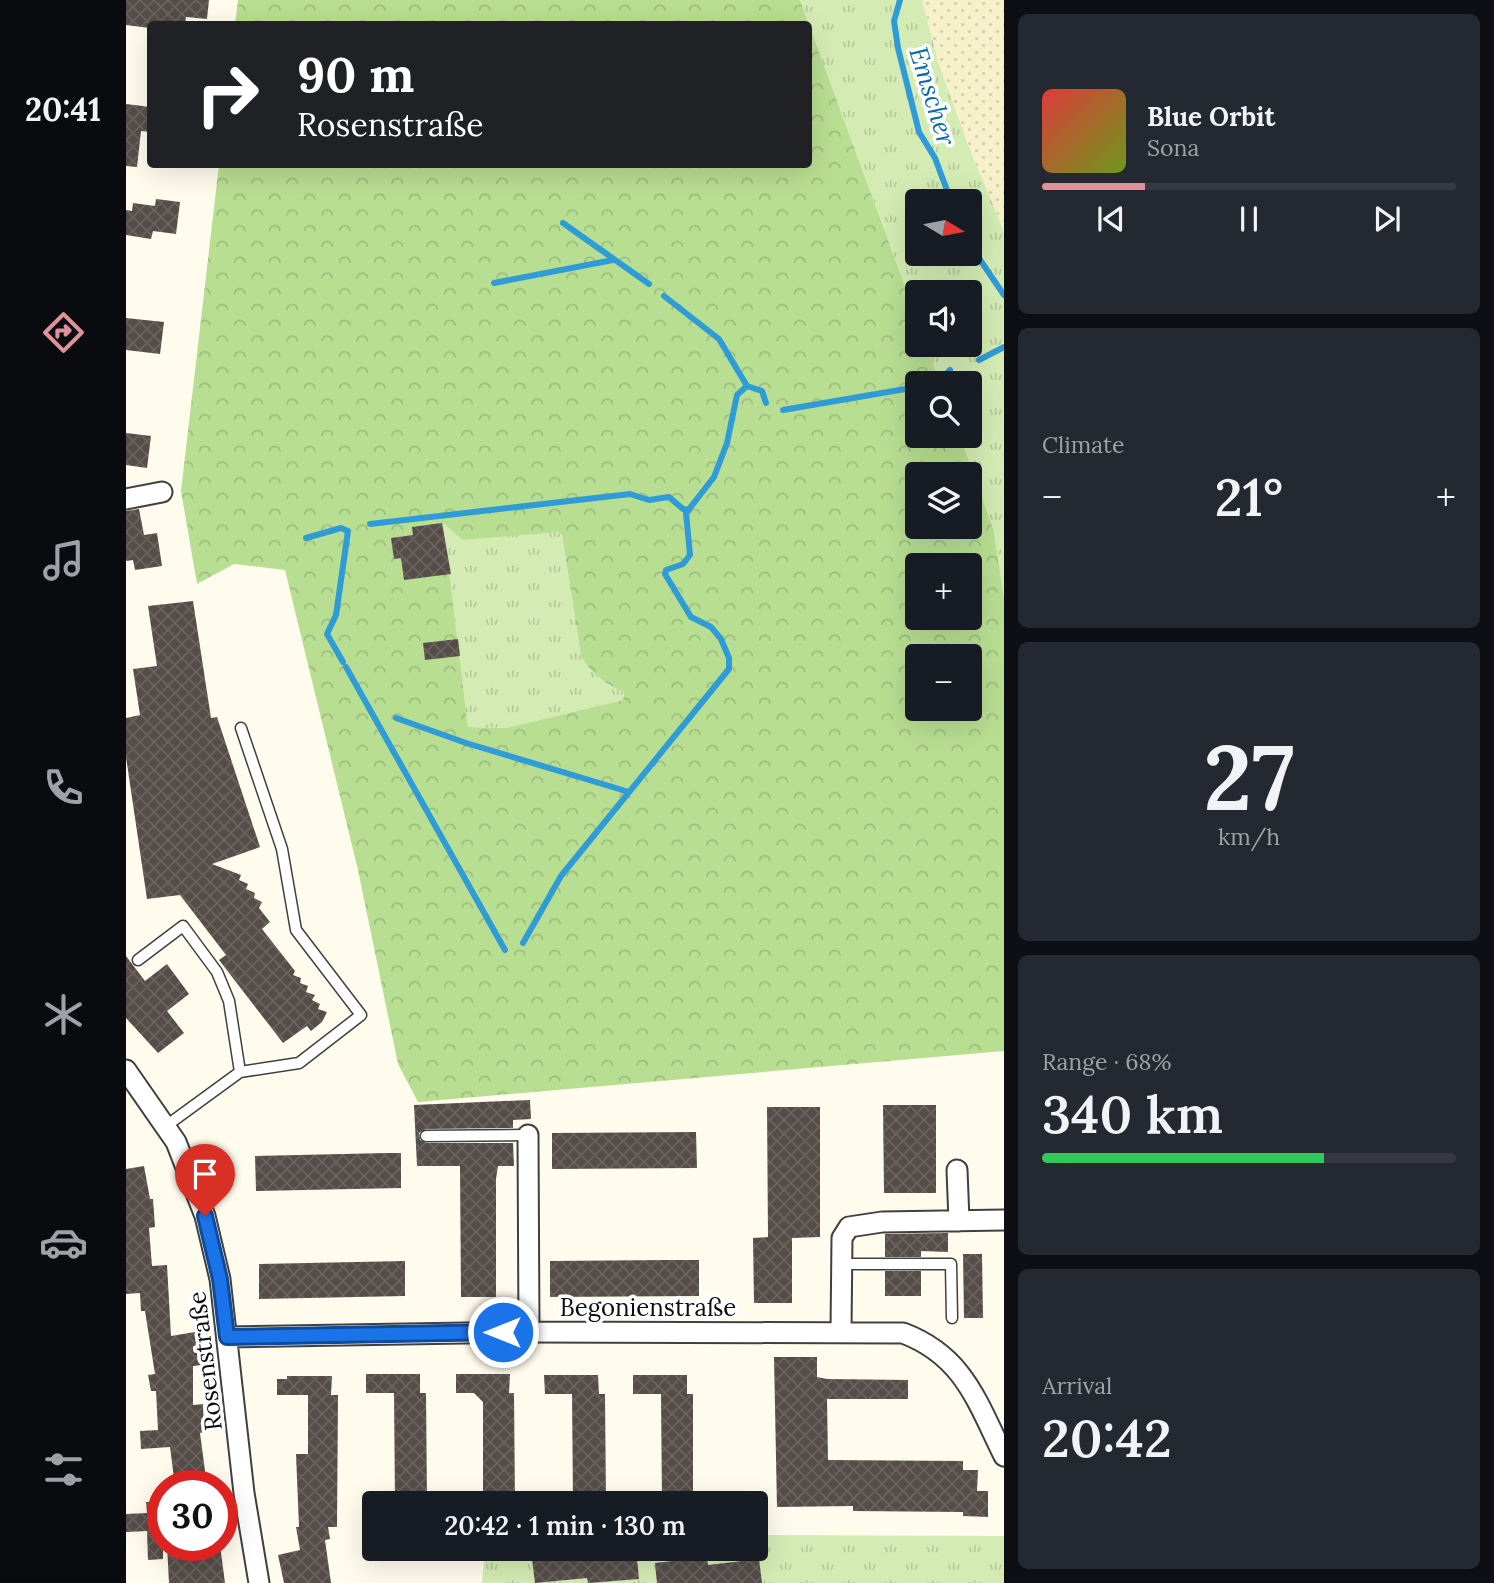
<!DOCTYPE html>
<meta charset="utf-8">
<style>
body{margin:0;font-family:Lora,serif;background:#242831;color:#f1f3f6;height:100vh;display:flex;flex-direction:column;font-size:26px;white-space:nowrap}
*{box-sizing:border-box;margin:0}
p{font-size:23px;color:#9ea1a6}
.icon{flex:none;width:38px;height:38px;fill:none;stroke:currentColor;stroke-width:2;stroke-linecap:round;stroke-linejoin:round}
.map{position:relative;flex:1;overflow:hidden}
.sheet{display:flex;flex-direction:column;gap:14px;padding:14px;background:#0d0f14;width:490px}
.sheet>*{flex:none}
.banner{position:absolute;left:21px;top:21px;width:665px;height:147px;border-radius:7px;box-shadow:0 7px 28px #0002;background:#202124;color:#fff;overflow:hidden}
.needle{width:46px;rotate:100deg}
.fabs{position:absolute;left:779px;top:189px;display:grid;gap:14px}
.fabs a{display:grid;place-items:center;width:77px;height:77px;border-radius:7px;background:#171b24;box-shadow:0 7px 28px #0002;font-size:35px}
.speed{position:absolute;left:21px;top:1470px;display:flex;gap:14px;font-size:35px;font-weight:700;text-align:center}
.speed>*{display:grid;place-content:center;width:91px;height:91px;border-radius:50%;background:#171b24;box-shadow:0 7px 28px #0002;line-height:1}
.speed .limit{border:10px solid #d22;background:#fff;color:#111}
.pin{position:absolute;display:grid;place-items:center;width:60px;height:60px;color:#fff;margin:-72px -30px;border-radius:50% 50% 50% 0;rotate:-45deg;box-shadow:0 0 7px #0007}
.pin .icon{rotate:45deg}
.me{position:absolute;width:77px;margin:-38px;rotate:270deg;stroke-linejoin:round;filter:drop-shadow(0 0 5px #0008)}
.turn{display:flex;align-items:center;gap:24px;height:147px;padding:0 35px;font-size:32px}
.turn .icon{width:91px;height:91px;stroke-width:2.5}
.turn b{display:block;font-size:49px;line-height:60px}
.big{font-size:52px;font-weight:600;line-height:1.1}
.sheet .widget{flex:1;display:flex;flex-direction:column;justify-content:center;gap:10px;min-width:0;padding:0 24px;border-radius:10px;background:#242831}
.sheet .dial{align-items:center;gap:0}
.dial b{font-size:91px;line-height:1}
.song{display:flex;align-items:center;gap:21px}
.cover{width:84px;height:84px;border-radius:10px;background:linear-gradient(135deg,hsl(0 70% 55%),hsl(80 70% 35%))}
.played{height:7px;border-radius:4px;background:linear-gradient(90deg,#de929b 25%,#363941 25%)}
.keys{display:flex;justify-content:space-around;direction:ltr}
.heat{display:flex;justify-content:space-between;align-items:center;font-size:38px;direction:ltr}
.charge{height:10px;border-radius:5px;background:linear-gradient(90deg,#34c759 68%,#363941 0)}
.trip{position:absolute;left:236px;top:1491px;width:406px;height:70px;border-radius:7px;background:#171b24;box-shadow:0 7px 28px #0002;font-weight:600;line-height:70px;text-align:center}
main{display:flex;flex:1;min-height:0}
.menu{display:flex;flex-direction:column;width:126px;justify-content:space-around;align-items:center;background:#090b0e;color:#9ea1a6}
.menu .icon{width:49px;height:49px}
.menu .selected{color:#de929b}
.menu b{font-size:32px;color:#f1f3f6}
.map>svg:first-child{display:block}
.farmland{fill:url(#farmland-dots)}
.grass{fill:url(#grass-tufts);fill-rule:evenodd}
.forest{fill:url(#forest-crowns);fill-rule:evenodd}
.lines{fill:none;stroke-linecap:round;stroke-linejoin:round}
.stream{stroke:#2f9cd7;stroke-width:6}
.building{fill:url(#building-cross-hatch)}
.lane-casing{stroke:#404040;stroke-width:13}
.street-casing{stroke:#404040;stroke-width:23}
.lane{stroke:#fff;stroke-width:10}
.street{stroke:#fff;stroke-width:19}
.route-casing{stroke:#114b97;stroke-width:18}
.route{stroke:#1a73e8;stroke-width:12}
.labels{text-anchor:middle;dominant-baseline:central;stroke-width:7;stroke-linejoin:round;paint-order:stroke}
.street-label{font-size:24px;fill:#0d0d0d;stroke:#fff}
.water-label{font-size:26px;font-style:italic;fill:#0d6ca8;stroke:#fff}
</style>
<main>
<nav class="menu">
<b>20:41</b>
<svg class="icon selected" aria-label="directions" viewBox="0 0 24 24"><path d="M12 3l9 9-9 9-9-9zM9 14v-3h6M13 9l2 2-2 2"/></svg>
<svg class="icon" aria-label="music" viewBox="0 0 24 24"><path d="M9 18V5l10-2v13"/><circle cx="6" cy="18" r="3"/><circle cx="16" cy="16" r="3"/></svg>
<svg class="icon" aria-label="phone" viewBox="0 0 24 24"><path d="M5 4h4l2 5-3 2q2 4 5 5l2-3 5 2v4C11 20 4 13 5 4z"/></svg>
<svg class="icon" aria-label="climate" viewBox="0 0 24 24"><path d="M12 3v18M4 7l16 10M4 17L20 7"/></svg>
<svg class="icon" aria-label="car" viewBox="0 0 24 24"><path d="M5 17H2v-5l4-1 3-4h7l3 4 3 1v5h-3M9 17h6M6 11h13"/><circle cx="7" cy="17" r="2"/><circle cx="17" cy="17" r="2"/></svg>
<svg class="icon" aria-label="filters" viewBox="0 0 24 24"><path d="M4 7h16M4 17h16"/><circle cx="9" cy="7" r="2"/><circle cx="15" cy="17" r="2"/></svg>
</nav>
<div class="map">
<svg width="878" height="1583" viewBox="0 0 878 1583">
<defs>
<pattern id="farmland-dots" width="8" height="8" patternUnits="userSpaceOnUse" patternTransform="scale(1.75)"><rect width="8" height="8" fill="#f7f1cb"/><path d="M2 2h.1M6 6h.1" fill="none" stroke="#d3cdad" stroke-width="1.8" stroke-linecap="round"/></pattern>
<pattern id="grass-tufts" width="24" height="20" patternUnits="userSpaceOnUse" patternTransform="scale(1.75)"><rect width="24" height="20" fill="#d4ecb4"/><path d="M3 7l-1-3M5 7V3M7 7l1-3M15 17l-1-3M17 17v-4M19 17l1-3" fill="none" stroke="#b5c99a"/></pattern>
<pattern id="forest-crowns" width="20" height="18" patternUnits="userSpaceOnUse" patternTransform="scale(1.75)"><rect width="20" height="18" fill="#b8de92"/><path d="M2 6a3 3 0 1 1 6 0M12 15a3 3 0 1 1 6 0" fill="none" stroke="#9dbd7d"/></pattern>
<pattern id="building-cross-hatch" width="8" height="8" patternUnits="userSpaceOnUse" patternTransform="scale(1.75)"><rect width="8" height="8" fill="#564d48"/><path d="M0 0l8 8M0 8l8-8" fill="none" stroke="#69625e"/></pattern>
</defs>
<rect width="100%" height="100%" fill="#fffbed"/>
<!-- farmland -->
<path class="farmland" d="M 796,0 L 878,0 L 878,231 L 844,150 L 812,61 Z"/>
<!-- grass -->
<path class="grass" d="M 674,0 L 796,0 L 812,61 L 844,150 L 878,231 L 878,598 L 868,531 L 834,436 L 844,436 L 844,383 L 814,383 L 800,345 L 844,345 L 844,292 L 791,292 L 791,319 ZM 791,201 L 844,201 L 844,254 L 791,254 Z
M 316,523 L 432,532 L 436,535 L 455,656 C 466,676 478,683 498,692 L 497,700 L 380,728 L 342,727 Z
M 630,1535 L 878,1536 L 878,1583 L 356,1583 L 359,1549 L 630,1549 Z"/>
<!-- forest -->
<path class="forest" d="M 112,0 L 674,0 L 791,319 L 791,345 L 800,345 L 814,383 L 791,383 L 791,436 L 834,436 L 868,531 L 878,598 L 878,1051 L 292,1102 L 272,1064 L 232,870 L 159,570 L 108,564 L 71,584 L 55,491 L 93,165 L 682,164 L 682,24 L 109,24 ZM 791,474 L 844,474 L 844,527 L 791,527 ZM 317,523 L 337,540 L 432,532 L 436,535 L 455,656 C 466,675 478,683 498,692 L 497,700 L 380,728 L 342,727 ZM 791,565 L 844,565 L 844,618 L 791,618 ZM 791,656 L 844,656 L 844,709 L 791,709 Z"/>
<g class="lines">
<!-- stream -->
<path class="stream" d="M 774,0 L 768,21 L 772,48 L 793,132 L 809,158 L 825,201
M 437,223 L 523,284
M 844,245 L 878,295
M 368,283 L 487,260
M 538,296 L 593,339 L 621,386
M 853,360 L 878,347
M 811,383 L 824,370
M 657,410 L 791,387
M 244,524 L 504,494 L 523,500 L 543,497 L 557,509 L 563,510
M 180,538 L 215,528 L 222,531 L 210,615 L 201,634 L 217,662
M 220,667 L 379,950
M 270,718 L 340,743 L 503,792
M 397,943 L 435,876 L 603,669 L 603,658 L 595,639 L 585,627 L 565,617 L 539,574 L 540,570 L 557,564 L 564,555 L 560,513 L 588,477 L 601,443 L 611,395 L 621,386 L 636,391 L 640,403"/>
</g>
<!-- building -->
<path class="building" d="M 0,0 L 83,0 L 81,19 L 60,17 L 59,24 L 39,22 L 39,24 L 24,24 L 24,28 L 0,25 Z
M 0,104 L 24,107 L 24,132 L 15,131 L 11,167 L 0,166 Z
M 30,199 L 54,202 L 50,234 L 27,231 L 25,239 L 0,235 L 0,210 L 6,211 L 7,203 L 29,206 Z
M 0,318 L 38,322 L 34,354 L 0,350 Z
M 0,433 L 25,436 L 21,468 L 0,465 Z
M 13,509 L 18,535 L 31,533 L 36,566 L 9,570 L 7,560 L 0,561 L 0,511 Z
M 316,523 L 325,574 L 278,580 L 275,558 L 268,559 L 265,538 L 287,535 L 286,527 Z
M 67,601 L 85,718 L 91,717 L 134,847 L 86,864 L 115,875 L 113,880 L 122,884 L 120,889 L 129,893 L 128,898 L 136,902 L 133,908 L 144,922 L 136,929 L 169,971 L 167,975 L 175,978 L 174,983 L 182,986 L 180,992 L 189,995 L 186,1000 L 194,1004 L 192,1009 L 201,1012 L 196,1022 L 185,1031 L 181,1026 L 157,1043 L 93,960 L 100,955 L 54,895 L 21,899 L 0,757 L 0,718 L 14,715 L 7,669 L 31,666 L 22,606 Z
M 332,639 L 334,656 L 299,660 L 297,643 Z
M 0,956 L 19,981 L 41,964 L 63,994 L 41,1011 L 58,1033 L 32,1053 L 0,1018 Z
M 404,1100 L 405,1119 L 387,1120 L 387,1128 L 300,1129 L 293,1133 L 294,1140 L 300,1143 L 387,1143 L 388,1166 L 372,1166 L 370,1179 L 370,1297 L 335,1297 L 334,1166 L 291,1166 L 288,1105 Z
M 757,1105 L 810,1105 L 810,1193 L 758,1193 Z
M 641,1107 L 694,1107 L 694,1237 L 666,1238 L 666,1303 L 628,1303 L 627,1238 L 642,1237 Z
M 570,1132 L 571,1168 L 426,1169 L 426,1133 Z
M 261,1153 L 275,1153 L 275,1188 L 130,1191 L 129,1156 Z
M 18,1166 L 24,1199 L 27,1199 L 29,1227 L 23,1228 L 26,1266 L 41,1265 L 45,1336 L 69,1332 L 75,1365 L 67,1366 L 67,1405 L 77,1404 L 78,1432 L 74,1433 L 81,1486 L 49,1486 L 44,1447 L 15,1449 L 14,1431 L 32,1430 L 30,1391 L 25,1391 L 22,1375 L 29,1374 L 19,1311 L 15,1311 L 14,1293 L 0,1294 L 0,1169 Z
M 822,1233 L 822,1252 L 795,1251 L 795,1257 L 759,1257 L 759,1234 Z
M 837,1254 L 856,1254 L 857,1318 L 838,1318 Z
M 543,1260 L 573,1260 L 573,1296 L 424,1297 L 424,1261 Z
M 279,1261 L 279,1296 L 133,1299 L 133,1264 Z
M 759,1271 L 795,1271 L 795,1296 L 759,1296 Z
M 648,1357 L 691,1357 L 691,1377 L 701,1379 L 782,1380 L 782,1399 L 701,1399 L 702,1460 L 837,1461 L 837,1470 L 852,1470 L 851,1491 L 862,1491 L 862,1517 L 837,1516 L 837,1512 L 727,1511 L 727,1506 L 651,1507 Z
M 240,1374 L 294,1374 L 294,1393 L 300,1393 L 301,1503 L 269,1503 L 268,1393 L 240,1393 Z
M 330,1374 L 384,1374 L 383,1393 L 388,1393 L 389,1503 L 357,1503 L 357,1402 L 348,1393 L 330,1393 Z
M 418,1375 L 472,1375 L 473,1394 L 479,1394 L 480,1503 L 447,1503 L 446,1394 L 419,1394 Z
M 507,1375 L 561,1375 L 561,1394 L 567,1394 L 567,1503 L 536,1503 L 535,1394 L 507,1394 Z
M 161,1376 L 206,1376 L 205,1395 L 212,1395 L 211,1527 L 202,1527 L 204,1539 L 199,1540 L 205,1583 L 158,1583 L 152,1555 L 174,1550 L 170,1527 L 173,1527 L 170,1454 L 182,1454 L 182,1395 L 151,1395 L 151,1379 L 161,1379 Z
M 20,1502 L 37,1502 L 37,1559 L 22,1560 L 21,1531 L 0,1532 L 0,1514 L 21,1513 Z
M 41,1545 L 94,1545 L 99,1583 L 43,1583 Z
M 426,1549 L 458,1549 L 458,1554 L 510,1549 L 513,1579 L 462,1583 L 461,1578 L 409,1583 L 405,1551 Z
M 581,1557 L 582,1565 L 633,1559 L 636,1583 L 531,1583 L 529,1563 Z"/>
<g class="lines">
<!-- lane casing -->
<g class="lane-casing">
<path id="lane" d="M 12,960 L 57,926 L 91,972 L 103,1001 L 114,1072
M 40,1126 L 114,1072 L 173,1063 L 235,1015 L 170,930 L 156,849 L 115,728
M 300,1136 L 402,1135
M 716,1264 L 825,1264 L 826,1318"/>
</g>
<!-- street casing -->
<g class="street-casing">
<path id="street" d="M 0,499 L 36,492
M 0,1070 L 50,1142 L 79,1216 L 94,1279 L 118,1493 L 133,1583
M 402,1135 L 403,1332
M 831,1170 L 833,1221
M 715,1331 L 716,1238 L 723,1227 L 756,1222 L 878,1220
M 101,1337 L 403,1332 L 777,1333 C 838,1356 851,1402 878,1456"/>
</g>
<!-- lane -->
<use href="#lane" class="lane"/>
<!-- street -->
<use href="#street" class="street"/>
</g>
<g class="lines">
<!-- route casing -->
<g class="route-casing">
<path id="route" d="M 79,1216 L 94,1279 L 101,1337 L 377,1332"/>
</g>
<!-- route -->
<use href="#route" class="route"/>
</g>
<g class="labels">
<!-- street labels -->
<g class="street-label">
<text x="522" y="1307">Begonienstraße</text>
<text transform="translate(79 1361) rotate(-97)">Rosenstraße</text>
</g>
<!-- water labels -->
<g class="water-label">
<text transform="translate(807 96) rotate(73)">Emscher</text>
</g>
</g>
</svg>
<div class="fabs">
<a><svg class="needle" viewBox="-14 -14 28 28"><path d="M0-13l5 13h-10z" fill="#e53935"/><path d="M0 13l5-13h-10z" fill="#9ea1a6"/></svg></a>
<a><svg class="icon" aria-label="sound" viewBox="0 0 24 24"><path d="M4 9h4l5-4v14l-5-4H4zM17 9q2 3 0 6"/></svg></a>
<a><svg class="icon" aria-label="search" viewBox="0 0 24 24"><circle cx="10" cy="10" r="6"/><path d="M15 15l6 6"/></svg></a>
<a><svg class="icon" aria-label="layers" viewBox="0 0 24 24"><path d="M12 4l9 5-9 5-9-5zM3 14l9 5 9-5"/></svg></a>
<a>+</a>
<a>−</a>
</div>
<div class="speed"><div class="limit">30</div></div>
<div class="pin" style="left:79px;top:1216px;background:#d93025"><svg class="icon" aria-label="arrive" viewBox="0 0 24 24"><path d="M6 21V4h12l-3 4 3 4H6"/></svg></div>
<svg class="me" style="left:377px;top:1332px" viewBox="-20 -20 40 40"><circle r="17" fill="#1a73e8" stroke="#fff" stroke-width="3"/><path d="M0-11L8 9 0 5-8 9z" fill="#fff"/></svg>
<div class="trip">20:42 · 1 min · 130 m</div>
<div class="banner">
<div class="turn"><svg class="icon" aria-label="right" viewBox="0 0 24 24"><path d="M7 20v-9h11M14 6l5 5-5 5"/></svg><div><b>90 m</b>Rosenstraße</div></div>
</div>
</div>
<section class="sheet">
<div class="widget">
<div class="song"><i class="cover"></i><div><b>Blue Orbit</b><p>Sona</p></div></div>
<div class="played"></div>
<div class="keys"><svg class="icon" aria-label="previous" viewBox="0 0 24 24"><path d="M18 5L8 12l10 7zM5 5v14"/></svg><svg class="icon" aria-label="pause" viewBox="0 0 24 24"><path d="M8 5v14M16 5v14"/></svg><svg class="icon" aria-label="next" viewBox="0 0 24 24"><path d="M6 5l10 7-10 7zM19 5v14"/></svg></div>
</div>
<div class="widget"><p>Climate</p>
<div class="heat"><a>−</a><b class="big">21°</b><a>+</a></div>
</div>
<div class="widget dial"><b>27</b><p>km/h</p></div>
<div class="widget"><p>Range · 68%</p><b class="big">340 km</b><div class="charge"></div></div>
<div class="widget"><p>Arrival</p><b class="big">20:42</b></div>
</section>
</main>
